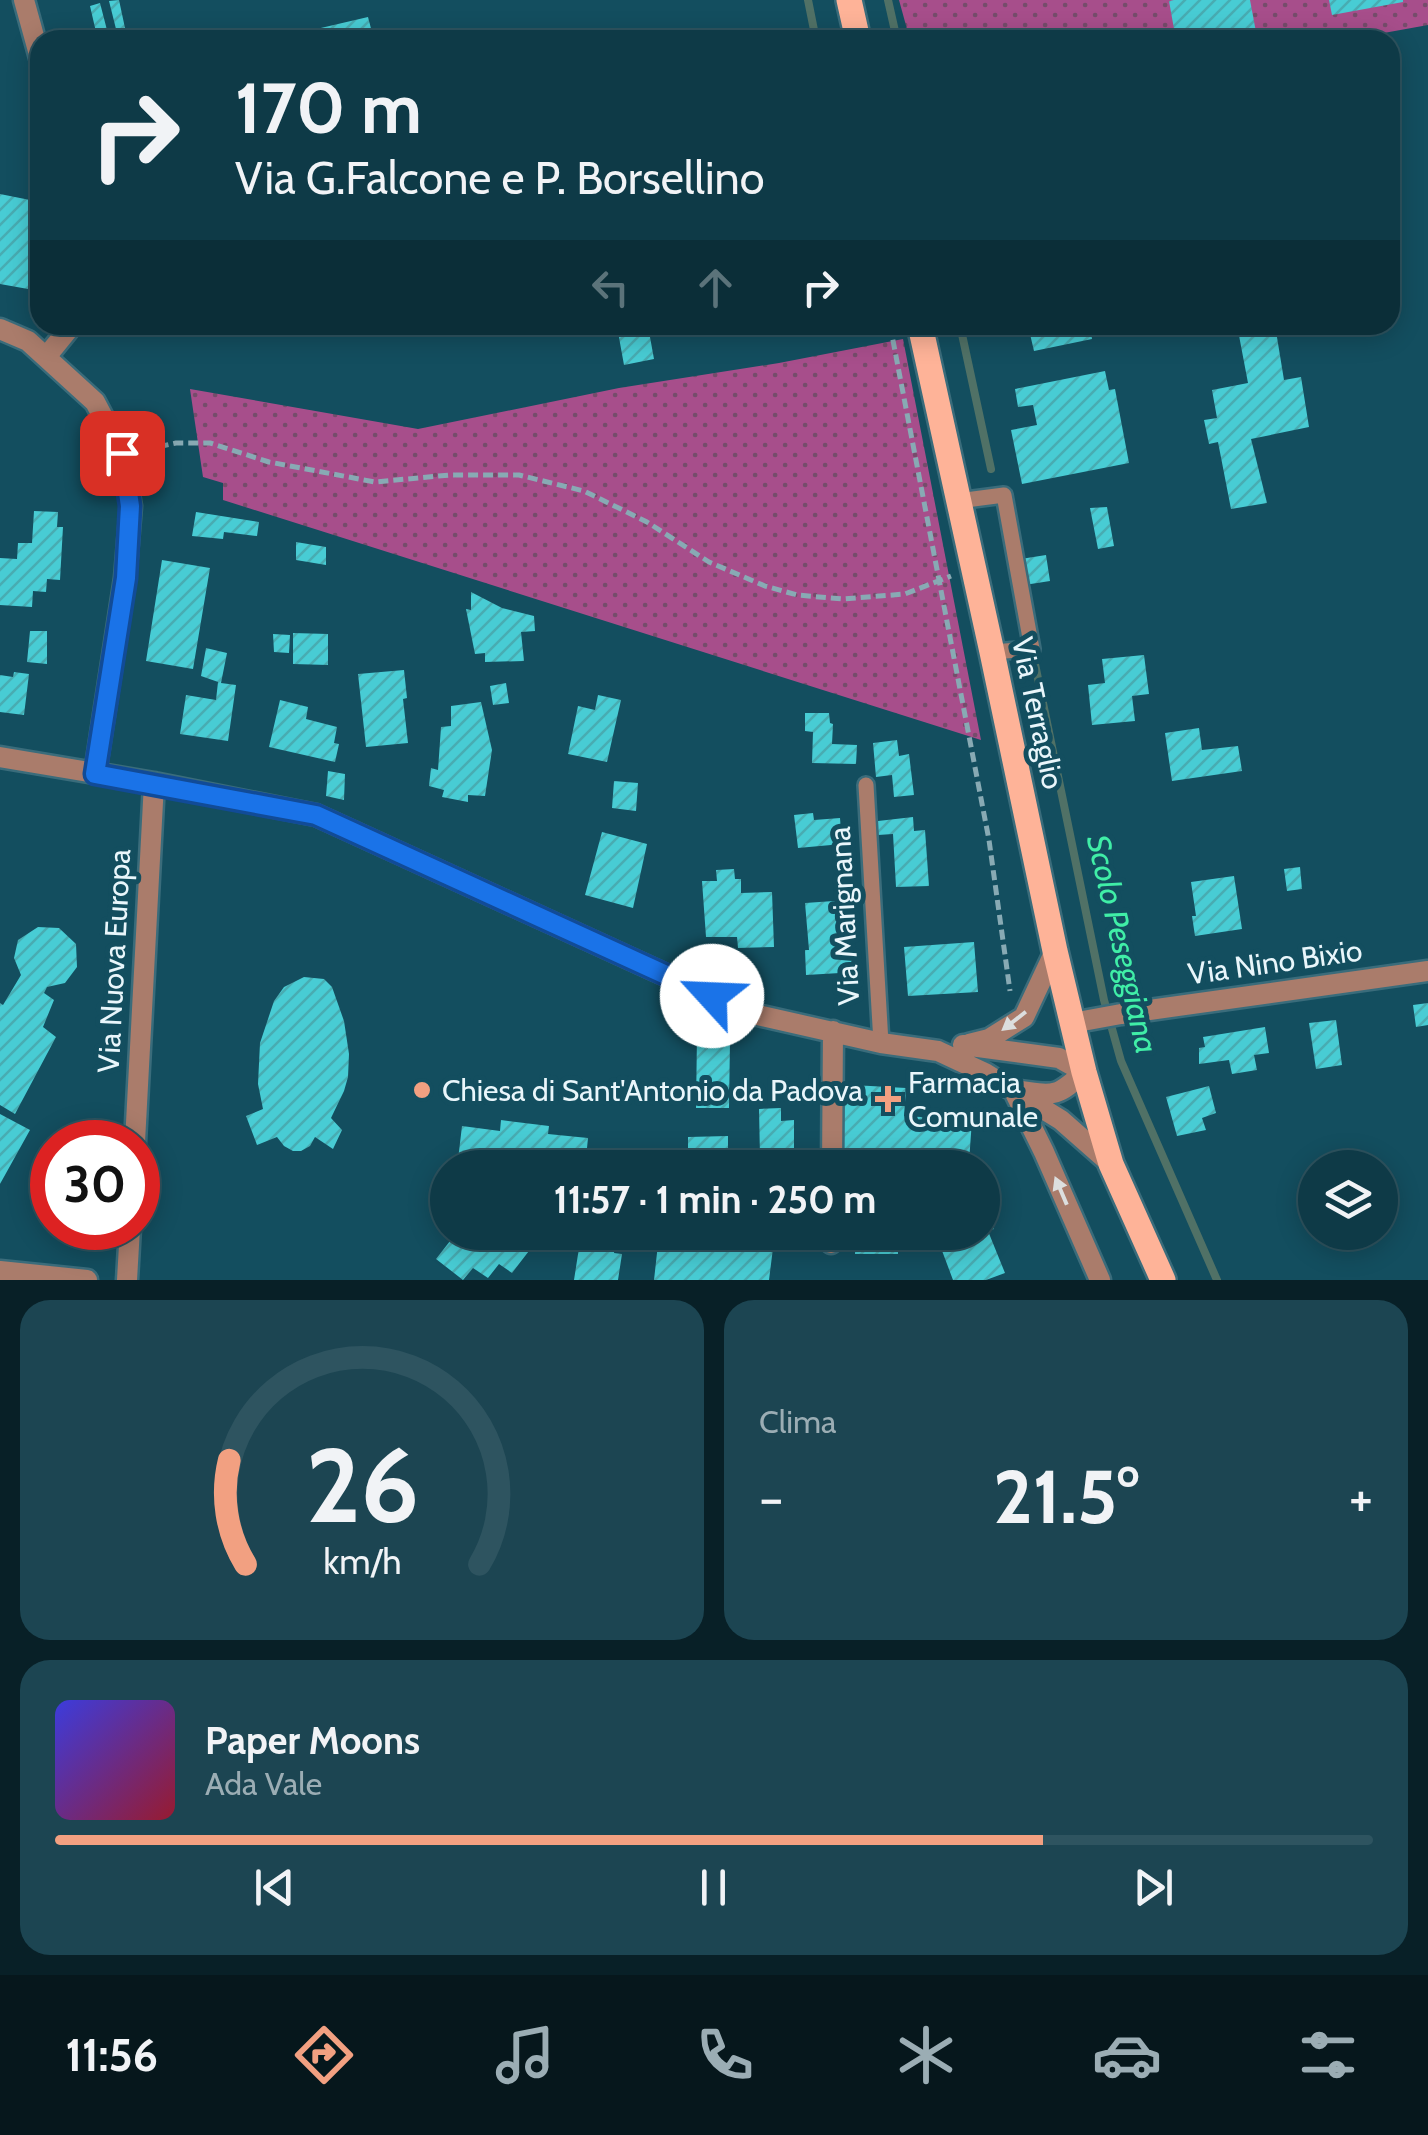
<!DOCTYPE html>
<html lang="it">
<meta charset="utf-8">
<style>
body{margin:0;font-family:Cabin,sans-serif;background:#1c4552;color:#f1f3f6;height:100vh;display:flex;flex-direction:column;font-size:38px;white-space:nowrap}
*{box-sizing:border-box;margin:0}
p{font-size:32px;color:#9badb4}
.icon{flex:none;width:55px;height:55px;fill:none;stroke:currentColor;stroke-width:2;stroke-linecap:round;stroke-linejoin:round}
.map{position:relative;height:1280px;overflow:hidden}
.sheet{display:flex;flex-direction:column;gap:20px;padding:20px;background:#082027;flex:1}
.sheet>*{flex:none}
.guide{position:absolute;left:30px;top:30px;width:1370px;height:305px;border-radius:30px;box-shadow:0 5px 25px #0003,0 0 0 2px #2e5460;background:#0e3a47;color:#f1f3f6;overflow:hidden}
.controls{position:absolute;left:1298px;top:1150px;display:grid;gap:20px}
.controls a{display:grid;place-items:center;width:100px;height:100px;border-radius:50%;background:#0e3a47;box-shadow:0 5px 25px #0003,0 0 0 2px #2e5460;font-size:50px}
.speed{position:absolute;left:30px;top:1120px;display:flex;gap:20px;font-size:50px;font-weight:700;text-align:center}
.speed>*{display:grid;place-content:center;width:130px;height:130px;border-radius:50%;background:#0e3a47;box-shadow:0 5px 25px #0003,0 0 0 2px #2e5460;line-height:1}
.speed .limit{border:15px solid #d22;background:#fff;color:#111}
.pin{position:absolute;display:grid;place-items:center;width:85px;height:85px;color:#fff;margin:-42px;border-radius:20px;box-shadow:0 5px 15px #0006}
.me{position:absolute;width:110px;margin:-55px;rotate:295deg;stroke-linejoin:round;filter:drop-shadow(0 0 8px #0008)}
.turn{display:flex;align-items:center;gap:35px;height:210px;padding:0 40px;font-size:45px}
.turn .icon{width:130px;height:130px;stroke-width:2.5}
.turn b{display:block;font-size:70px;line-height:85px}
.lanes{display:flex;align-items:center;height:95px;padding:0 40px;background:#0003;justify-content:center;gap:50px;direction:ltr}
.lanes .off{opacity:.35}
.big{font-size:75px;font-weight:700;line-height:1.1}
.sheet .widget{flex:1;display:flex;flex-direction:column;justify-content:center;gap:15px;min-width:0;padding:0 35px;border-radius:30px;background:#1c4552}
.sheet .dial{align-items:center;gap:0}
.dial svg{height:260px;overflow:visible;fill:none;stroke:#2e5460;stroke-width:7;stroke-linecap:round;text-anchor:middle}
.dial text{fill:#f1f3f6;stroke:none}
.song{display:flex;align-items:center;gap:30px}
.cover{width:120px;height:120px;border-radius:15px;background:linear-gradient(135deg,hsl(240 70% 55%),hsl(350 70% 35%))}
.played{height:10px;border-radius:5px;background:linear-gradient(90deg,#f2a081 75%,#2e5460 75%)}
.keys{display:flex;justify-content:space-around;direction:ltr}
.heat{display:flex;justify-content:space-between;align-items:center;font-size:55px;direction:ltr}
.sheet .tiles{flex:1;display:grid;gap:20px;grid-template-columns:1fr 1fr}
.widget:last-child{grid-column:span 2}
.trip{position:absolute;left:430px;top:1150px;width:570px;height:100px;border-radius:50px;background:#0e3a47;box-shadow:0 5px 25px #0003,0 0 0 2px #2e5460;font-weight:700;line-height:100px;text-align:center}
.tabs{display:flex;height:160px;justify-content:space-around;align-items:center;background:#06171c;color:#9badb4}
.tabs .icon{width:70px;height:70px}
.tabs .on{color:#f2a081}
.tabs b{font-size:45px;color:#f1f3f6}
.map>svg:first-child{display:block}
.grass{fill:url(#grass-dots)}
.lines{fill:none;stroke-linecap:round;stroke-linejoin:round}
.stream{stroke:#507166;stroke-width:8}
.building{fill:url(#building-hatch)}
.service-casing{stroke:#3a6c7b;stroke-width:20}
.minor-casing{stroke:#3a6c7b;stroke-width:25}
.primary-casing{stroke:#3a6c7b;stroke-width:30}
.path{stroke:#88aab4;stroke-width:5;stroke-dasharray:10 5;stroke-linecap:butt}
.service{stroke:#aa7c6b;stroke-width:15}
.minor{stroke:#aa7c6b;stroke-width:20}
.primary{stroke:#feb398;stroke-width:25}
.oneway{fill:#dcdede}
.route-casing{stroke:#114b97;stroke-width:25}
.route{stroke:#1a73e8;stroke-width:18}
.poi-dot{fill:#f2a081;stroke:#134e5f;stroke-width:4}
.labels{text-anchor:middle;dominant-baseline:central;stroke-width:10;stroke-linejoin:round;paint-order:stroke}
.street-label{font-size:30px;fill:#e9f6fb;stroke:#134e5f}
.poi-label{font-size:30px;fill:#e9f6fb;stroke:#134e5f;text-anchor:start}
.water-label{font-size:32px;font-style:italic;fill:#40eea7;stroke:#134e5f}
</style>
<div class="map">
<svg width="1428" height="1280" viewBox="0 0 1428 1280">
<defs>
<pattern id="grass-dots" width="8" height="8" patternUnits="userSpaceOnUse" patternTransform="scale(2.5)"><rect width="8" height="8" fill="#a74e8b"/><path d="M2 2h.1M6 6h.1" fill="none" stroke="#764c6b" stroke-width="1.8" stroke-linecap="round"/></pattern>
<pattern id="building-hatch" width="6" height="6" patternUnits="userSpaceOnUse" patternTransform="scale(2.5)"><rect width="6" height="6" fill="#48ccd4"/><path d="M-1 1l2-2M0 6l6-6M5 7l2-2" fill="none" stroke="#48acb2"/></pattern>
</defs>
<rect width="100%" height="100%" fill="#134e5f"/>
<!-- grass -->
<path class="grass" d="M 899,0 L 1428,0 L 1428,25 L 1345,40 L 910,40 Z
M 903,339 L 981,740 L 223,500 L 223,483 L 203,477 L 190,389 L 418,429 L 619,388 L 779,363 Z"/>
<g class="lines">
<!-- stream -->
<path class="stream" d="M 808,0 L 816,40
M 888,0 L 897,40
M 960,325 L 991,469
M 1035,664 L 1104,1000 L 1121,1061 L 1217,1280"/>
</g>
<!-- building -->
<path class="building" d="M 119,0 L 125,28 L 116,29 L 109,1 Z
M 1174,0 L 1250,0 L 1256,32 L 1212,40 L 1176,40 L 1169,1 Z
M 1329,0 L 1403,0 L 1403,2 L 1332,15 Z
M 100,3 L 107,30 L 96,32 L 90,6 Z
M 368,17 L 374,40 L 296,40 L 295,34 Z
M 0,194 L 35,201 L 33,210 L 40,211 L 35,241 L 40,242 L 40,265 L 37,283 L 29,281 L 28,289 L 0,284 Z
M 1078,325 L 1090,325 L 1092,339 L 1034,351 L 1030,334 Z
M 1237,325 L 1275,325 L 1284,380 L 1301,377 L 1309,427 L 1251,439 L 1267,503 L 1231,509 L 1218,442 L 1209,444 L 1204,420 L 1217,418 L 1212,390 L 1248,383 Z
M 648,326 L 654,359 L 624,365 L 618,332 Z
M 1105,371 L 1109,390 L 1115,389 L 1129,463 L 1022,484 L 1011,430 L 1037,425 L 1033,405 L 1018,407 L 1015,389 Z
M 1107,507 L 1114,546 L 1098,549 L 1090,508 Z
M 34,511 L 58,512 L 57,527 L 63,527 L 60,580 L 47,579 L 46,592 L 33,591 L 32,607 L 0,605 L 0,558 L 17,559 L 18,543 L 32,543 Z
M 196,512 L 259,522 L 257,536 L 224,532 L 223,539 L 192,536 Z
M 296,542 L 326,547 L 326,565 L 296,560 Z
M 1046,555 L 1050,581 L 1018,586 L 1014,560 Z
M 162,560 L 210,568 L 193,669 L 146,661 Z
M 471,592 L 502,608 L 534,616 L 535,631 L 521,632 L 524,661 L 485,662 L 485,653 L 475,654 L 466,609 L 471,610 Z
M 30,631 L 47,631 L 47,664 L 27,662 Z
M 293,633 L 328,634 L 328,665 L 293,664 Z
M 273,634 L 290,635 L 289,653 L 274,652 Z
M 206,648 L 227,653 L 221,683 L 236,685 L 228,741 L 180,734 L 186,695 L 216,700 L 218,682 L 221,683 L 201,676 Z
M 1144,655 L 1149,694 L 1132,696 L 1135,721 L 1092,725 L 1088,685 L 1105,683 L 1102,659 Z
M 404,670 L 407,698 L 403,699 L 408,743 L 366,747 L 358,674 Z
M 14,672 L 29,674 L 24,715 L 0,712 L 0,675 L 13,677 Z
M 506,683 L 509,703 L 493,705 L 490,686 Z
M 598,695 L 621,700 L 607,762 L 568,754 L 578,706 L 595,710 Z
M 280,700 L 308,707 L 306,719 L 337,727 L 334,743 L 339,744 L 335,762 L 269,747 Z
M 481,702 L 492,750 L 485,796 L 468,795 L 468,802 L 442,797 L 444,790 L 429,786 L 431,768 L 438,770 L 441,727 L 451,726 L 451,706 Z
M 805,713 L 829,713 L 830,723 L 833,724 L 832,744 L 857,745 L 856,764 L 812,763 L 813,732 L 805,731 Z
M 1199,728 L 1202,750 L 1238,746 L 1242,771 L 1172,781 L 1165,733 Z
M 897,740 L 899,756 L 909,754 L 914,795 L 894,797 L 892,775 L 876,777 L 873,743 Z
M 328,771 L 345,774 L 344,800 L 326,796 Z
M 614,781 L 638,783 L 636,811 L 612,808 Z
M 813,813 L 814,820 L 840,818 L 842,844 L 798,848 L 794,815 Z
M 913,817 L 914,831 L 925,830 L 929,886 L 896,887 L 893,834 L 878,835 L 878,821 Z
M 602,832 L 647,844 L 633,908 L 585,895 Z
M 1300,867 L 1302,889 L 1287,891 L 1284,869 Z
M 734,869 L 735,879 L 741,879 L 741,893 L 772,892 L 774,947 L 738,948 L 737,937 L 706,937 L 702,881 L 717,881 L 716,870 Z
M 1234,876 L 1242,929 L 1195,936 L 1192,916 L 1196,916 L 1191,882 Z
M 848,900 L 852,950 L 856,950 L 857,972 L 806,975 L 805,950 L 809,950 L 805,903 Z
M 38,927 L 59,928 L 76,944 L 77,967 L 65,983 L 47,987 L 44,993 L 54,1000 L 43,1027 L 56,1037 L 15,1114 L 0,1105 L 0,1003 L 3,1005 L 21,975 L 14,958 L 18,940 Z
M 974,942 L 978,992 L 908,996 L 904,947 Z
M 304,977 L 324,979 L 332,987 L 344,1021 L 349,1054 L 348,1077 L 344,1091 L 331,1118 L 342,1130 L 333,1149 L 315,1137 L 310,1146 L 301,1151 L 293,1151 L 284,1146 L 277,1137 L 257,1145 L 246,1116 L 263,1109 L 258,1084 L 260,1043 L 274,1001 L 284,987 Z
M 1428,1003 L 1428,1025 L 1416,1027 L 1413,1005 Z
M 1336,1020 L 1342,1065 L 1316,1069 L 1309,1023 Z
M 1265,1027 L 1269,1053 L 1254,1055 L 1257,1070 L 1232,1074 L 1229,1060 L 1199,1064 L 1199,1048 L 1205,1047 L 1203,1037 Z
M 697,1034 L 713,1034 L 713,1041 L 730,1041 L 729,1108 L 696,1108 Z
M 835,1084 L 906,1088 L 904,1116 L 972,1120 L 969,1162 L 900,1158 L 901,1152 L 833,1150 Z
M 1209,1086 L 1216,1113 L 1202,1118 L 1206,1130 L 1177,1136 L 1166,1097 Z
M 781,1108 L 781,1121 L 794,1120 L 794,1157 L 760,1158 L 759,1109 Z
M 0,1114 L 30,1130 L 0,1184 Z
M 501,1120 L 549,1126 L 548,1134 L 588,1138 L 585,1168 L 457,1168 L 462,1126 L 500,1131 Z
M 728,1136 L 728,1155 L 688,1156 L 688,1137 Z
M 983,1202 L 994,1229 L 988,1231 L 1005,1273 L 986,1280 L 953,1280 L 935,1232 L 982,1232 Z
M 457,1232 L 460,1232 L 474,1243 L 481,1232 L 492,1232 L 498,1238 L 502,1232 L 513,1232 L 532,1247 L 512,1273 L 499,1264 L 488,1278 L 473,1268 L 463,1280 L 436,1259 Z
M 856,1232 L 898,1232 L 898,1254 L 855,1254 Z
M 581,1235 L 616,1240 L 614,1253 L 622,1254 L 618,1280 L 574,1280 Z
M 718,1243 L 773,1248 L 769,1280 L 654,1280 L 658,1244 L 717,1250 Z"/>
<g class="lines">
<!-- service casing -->
<g class="service-casing">
<path id="service" d="M 958,501 L 1004,495 L 1032,649 L 992,652
M 866,785 L 881,1043"/>
</g>
<!-- minor casing -->
<g class="minor-casing">
<path id="minor" d="M 24,0 L 40,58
M 0,329 L 28,341 L 95,402 L 122,453 L 131,506 L 125,578 L 95,773
M 46,357 L 72,325
M 0,757 L 154,783 L 316,815 L 749,1013 L 881,1043 L 938,1051 L 985,1073 L 1061,1120 L 1111,1164
M 1072,1023 L 1121,1014 L 1428,971
M 969,1044 L 989,1039 L 1024,1017 L 1055,951
M 963,1045 L 1059,1058 L 1084,1072 C 1058,1096 1056,1096 1021,1091
M 1014,1091 L 1044,1152 L 1100,1280
M 135,1142 L 154,783
M 832,1168 L 833,1031
M 831,1243 L 831,1232
M 0,1271 L 87,1280
M 127,1280 L 130,1228"/>
</g>
<!-- primary casing -->
<g class="primary-casing">
<path id="primary" d="M 849,0 L 858,40
M 920,325 L 992,652 L 1055,951 L 1084,1072 L 1111,1164 L 1163,1280"/>
</g>
<!-- path -->
<path class="path" d="M 890,325 L 989,840 L 1010,991
M 144,450 L 176,443 L 210,443 L 269,462 L 375,482 L 450,475 L 519,475 L 584,491 L 647,522 L 709,562 L 765,586 L 797,595 L 843,599 L 905,594 L 951,576"/>
<!-- service -->
<use href="#service" class="service"/>
<!-- minor -->
<use href="#minor" class="minor"/>
<!-- primary -->
<use href="#primary" class="primary"/>
</g>
<!-- one-way arrows -->
<defs><path id="oneway-solid" d="M-6-.8H1V-3.2L6.5 0L1 3.2V.8H-6Z" transform="scale(2.5)"/></defs>
<g class="oneway">
<use href="#oneway-solid" transform="translate(1014 1021) rotate(142)"/>
<use href="#oneway-solid" transform="translate(1061 1191) rotate(-113)"/>
</g>
<g class="lines">
<!-- route casing -->
<g class="route-casing">
<path id="route" d="M 122,453 L 130,506 L 126,578 L 95,774 L 316,815 L 712,996"/>
</g>
<!-- route -->
<use href="#route" class="route"/>
</g>
<!-- markers -->
<g class="poi-dot">
<circle cx="422" cy="1090" r="10"/>
<path d="M883 1084h10v10h10v10h-10v10h-10v-10h-10v-10h10z"/>
</g>
<g class="labels">
<!-- street labels -->
<g class="street-label">
<text transform="translate(1038 713) rotate(78)">Via Terraglio</text>
<text transform="translate(844 916) rotate(-93)">Via Marignana</text>
<text transform="translate(114 961) rotate(-87)">Via Nuova Europa</text>
<text transform="translate(1275 962) rotate(-8)">Via Nino Bixio</text>
</g>
<!-- poi labels -->
<g class="poi-label">
<text x="908" y="1082">Farmacia<tspan x="908" dy="34">Comunale</tspan></text>
<text x="442" y="1090">Chiesa di Sant'Antonio da Padova</text>
</g>
<!-- water labels -->
<g class="water-label">
<text transform="translate(1123 944) rotate(77)">Scolo Peseggiana</text>
</g>
</g>
</svg>
<div class="controls">
<a><svg class="icon" aria-label="layers" viewBox="0 0 24 24"><path d="M12 4l9 5-9 5-9-5zM3 14l9 5 9-5"/></svg></a>
</div>
<div class="speed"><div class="limit">30</div></div>
<div class="pin" style="left:122px;top:453px;background:#d93025"><svg class="icon" aria-label="arrive" viewBox="0 0 24 24"><path d="M6 21V4h12l-3 4 3 4H6"/></svg></div>
<svg class="me" style="left:712px;top:996px" viewBox="-20 -20 40 40"><circle r="19" fill="#fff"/><path d="M0-13L10 11 0 6-10 11z" fill="#1a73e8"/></svg>
<div class="trip">11:57 · 1 min · 250 m</div>
<div class="guide">
<div class="turn"><svg class="icon" aria-label="right" viewBox="0 0 24 24"><path d="M7 20v-9h11M14 6l5 5-5 5"/></svg><div><b>170 m</b>Via G.Falcone e P. Borsellino</div></div>
<div class="lanes"><svg class="icon off" aria-label="left" viewBox="0 0 24 24"><path d="M17 20v-9H6M10 6l-5 5 5 5"/></svg><svg class="icon off" aria-label="ahead" viewBox="0 0 24 24"><path d="M12 20V5M6 11l6-6 6 6"/></svg><svg class="icon" aria-label="right" viewBox="0 0 24 24"><path d="M7 20v-9h11M14 6l5 5-5 5"/></svg></div>
</div>
</div>
<section class="sheet">
<div class="tiles">
<div class="widget dial"><svg viewBox="0 0 100 80">
<path d="M14 69A42 42 0 1 1 86 69"/>
<path d="M14 69A42 42 0 0 1 9 37" stroke="#f2a081"/>
<text x="50" y="56" font-size="32" font-weight="700">26</text>
<text x="50" y="72" font-size="11">km/h</text>
</svg></div>
<div class="widget"><p>Clima</p>
<div class="heat"><a>−</a><b class="big">21.5°</b><a>+</a></div>
</div>
<div class="widget">
<div class="song"><i class="cover"></i><div><b>Paper Moons</b><p>Ada Vale</p></div></div>
<div class="played"></div>
<div class="keys"><svg class="icon" aria-label="previous" viewBox="0 0 24 24"><path d="M18 5L8 12l10 7zM5 5v14"/></svg><svg class="icon" aria-label="pause" viewBox="0 0 24 24"><path d="M8 5v14M16 5v14"/></svg><svg class="icon" aria-label="next" viewBox="0 0 24 24"><path d="M6 5l10 7-10 7zM19 5v14"/></svg></div>
</div>
</div>
</section>
<nav class="tabs">
<b>11:56</b>
<svg class="icon on" aria-label="directions" viewBox="0 0 24 24"><path d="M12 3l9 9-9 9-9-9zM9 14v-3h6M13 9l2 2-2 2"/></svg>
<svg class="icon" aria-label="music" viewBox="0 0 24 24"><path d="M9 18V5l10-2v13"/><circle cx="6" cy="18" r="3"/><circle cx="16" cy="16" r="3"/></svg>
<svg class="icon" aria-label="phone" viewBox="0 0 24 24"><path d="M5 4h4l2 5-3 2q2 4 5 5l2-3 5 2v4C11 20 4 13 5 4z"/></svg>
<svg class="icon" aria-label="climate" viewBox="0 0 24 24"><path d="M12 3v18M4 7l16 10M4 17L20 7"/></svg>
<svg class="icon" aria-label="car" viewBox="0 0 24 24"><path d="M5 17H2v-5l4-1 3-4h7l3 4 3 1v5h-3M9 17h6M6 11h13"/><circle cx="7" cy="17" r="2"/><circle cx="17" cy="17" r="2"/></svg>
<svg class="icon" aria-label="filters" viewBox="0 0 24 24"><path d="M4 7h16M4 17h16"/><circle cx="9" cy="7" r="2"/><circle cx="15" cy="17" r="2"/></svg>
</nav>
